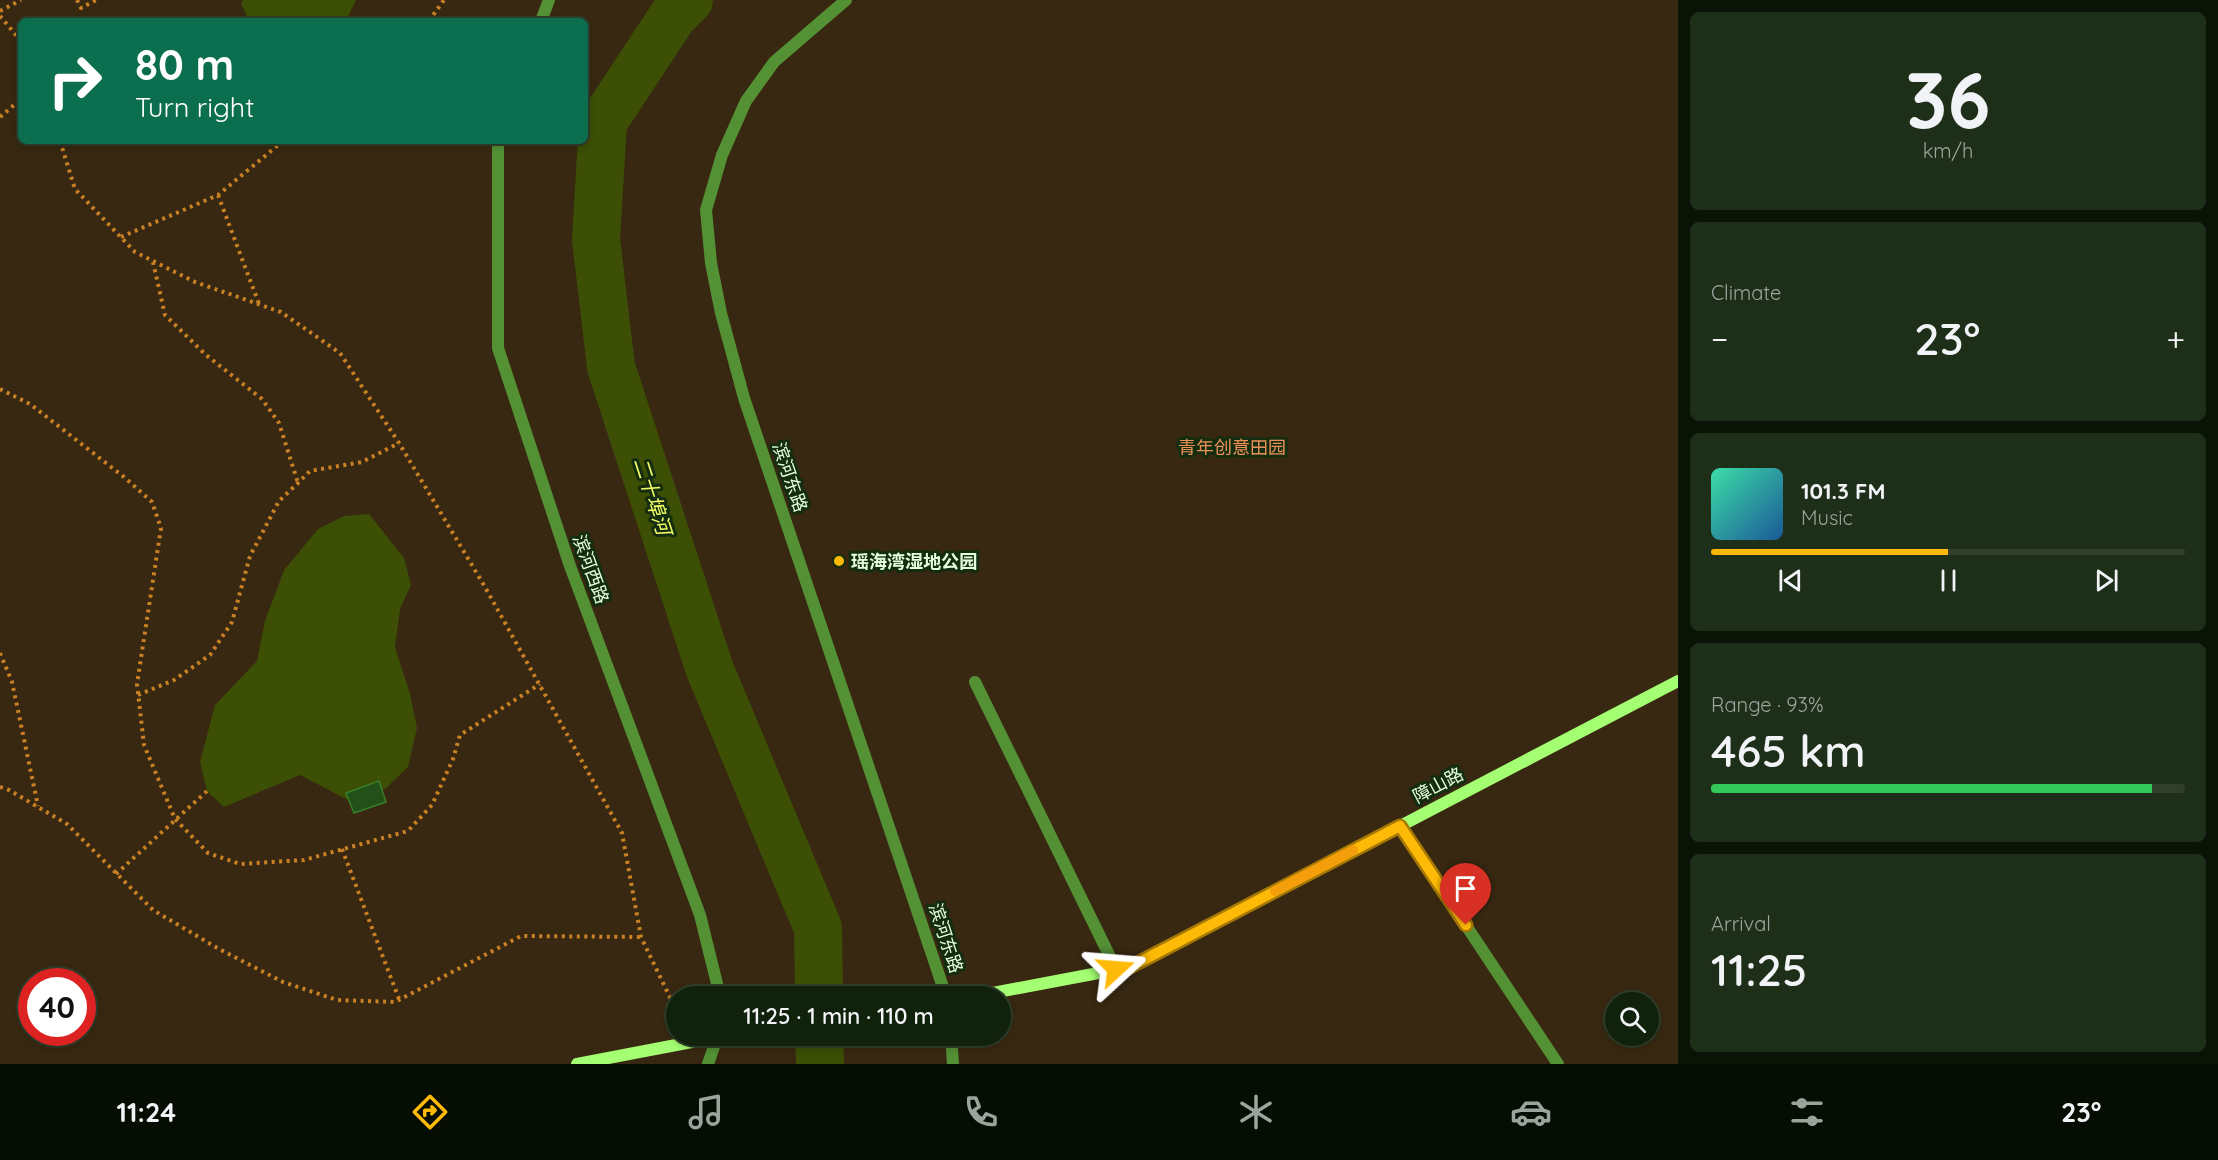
<!DOCTYPE html>
<meta charset="utf-8">
<style>
body{margin:0;font-family:Quicksand,"Noto Sans SC",sans-serif;background:#1e2f19;color:#f1f3f6;height:100vh;display:flex;flex-direction:column;font-size:22px;white-space:nowrap}
*{box-sizing:border-box;margin:0}
p{font-size:20px;color:#9ca49d}
.icon{flex:none;width:33px;height:33px;fill:none;stroke:currentColor;stroke-width:2;stroke-linecap:round;stroke-linejoin:round}
.map{position:relative;flex:1;overflow:hidden}
.drawer{display:flex;flex-direction:column;gap:12px;padding:12px;background:#091306;width:540px}
.drawer>*{flex:none}
.hud{position:absolute;left:18px;top:18px;width:570px;height:126px;border-radius:9px;box-shadow:0 3px 9px #0003,0 0 0 2px #303f2c;background:#0b6e4f;color:#fff;overflow:hidden}
.buttons{position:absolute;left:1605px;top:992px;display:grid;gap:12px}
.buttons a{display:grid;place-items:center;width:54px;height:54px;border-radius:50%;background:#10220b;box-shadow:0 3px 9px #0003,0 0 0 2px #303f2c;font-size:30px}
.speed{position:absolute;left:18px;top:968px;display:flex;gap:12px;font-size:30px;font-weight:700;text-align:center}
.speed>*{display:grid;place-content:center;width:78px;height:78px;border-radius:50%;background:#10220b;box-shadow:0 3px 9px #0003,0 0 0 2px #303f2c;line-height:1}
.speed .limit{border:9px solid #d22;background:#fff;color:#111}
.pin{position:absolute;display:grid;place-items:center;width:51px;height:51px;color:#fff;margin:-62px -26px;border-radius:50% 50% 50% 0;rotate:-45deg;box-shadow:0 0 6px #0007}
.pin .icon{rotate:45deg}
.me{position:absolute;width:66px;margin:-33px;rotate:71deg;stroke-linejoin:round;filter:drop-shadow(0 0 4px #0008)}
.turn{display:flex;align-items:center;gap:21px;height:126px;padding:0 18px;font-size:27px}
.turn .icon{width:78px;height:78px;stroke-width:2.5}
.turn b{display:block;font-size:42px;line-height:51px}
.big{font-size:45px;font-weight:600;line-height:1.1}
.drawer .card{flex:1;display:flex;flex-direction:column;justify-content:center;gap:9px;min-width:0;padding:0 21px;border-radius:9px;background:#1e2f19}
.drawer .dial{align-items:center;gap:0}
.dial b{font-size:78px;line-height:1}
.song{display:flex;align-items:center;gap:18px}
.cover{width:72px;height:72px;border-radius:9px;background:linear-gradient(135deg,hsl(160 70% 55%),hsl(210 70% 35%))}
.played{height:6px;border-radius:3px;background:linear-gradient(90deg,#ffba07 50%,#303f2c 50%)}
.keys{display:flex;justify-content:space-around;direction:ltr}
.heat{display:flex;justify-content:space-between;align-items:center;font-size:33px;direction:ltr}
.charge{height:9px;border-radius:4px;background:linear-gradient(90deg,#34c759 93%,#303f2c 0)}
.trip{position:absolute;left:666px;top:986px;width:345px;height:60px;border-radius:30px;background:#10220b;box-shadow:0 3px 9px #0003,0 0 0 2px #303f2c;font-weight:600;line-height:60px;text-align:center}
.menu{display:flex;height:96px;justify-content:space-around;align-items:center;background:#060e04;color:#9ca49d}
.menu .icon{width:42px;height:42px}
.menu .selected{color:#ffba07}
.menu b{font-size:27px;color:#f1f3f6}
main{display:flex;flex:1;min-height:0}
.map>svg:first-child{display:block}
.green{fill:#382811;fill-rule:evenodd}
.water{fill:#3c4f05}
.lines{fill:none;stroke-linecap:round;stroke-linejoin:round}
.river{stroke:#3c4f05;stroke-width:48}
.building{fill:#235019;stroke:#387e28;stroke-width:1.5}
.path{stroke:#ca8124;stroke-width:4;stroke-dasharray:3 4.5;stroke-linecap:butt}
.lane{stroke:#549135;stroke-width:12}
.street{stroke:#549135;stroke-width:12}
.secondary{stroke:#a4ff72;stroke-width:12}
.route-casing{stroke:#a67905;stroke-width:15}
.route{stroke:#ffba07;stroke-width:10}
.slow{stroke:#f59e0b;stroke-width:10}
.poi-dot{fill:#ffba07;stroke:#152d0f;stroke-width:2}
.labels{text-anchor:middle;dominant-baseline:central;stroke-width:6;stroke-linejoin:round;paint-order:stroke}
.park-label{font-size:18px;fill:#ec905a;stroke:#152d0f}
.street-label{font-size:18px;fill:#e4ffdb;stroke:#152d0f}
.poi-label{font-size:18px;font-weight:bold;fill:#e4ffdb;stroke:#152d0f;text-anchor:start}
.water-label{font-size:20px;font-style:italic;fill:#f2ff69;stroke:#152d0f}
</style>
<main>
<div class="map">
<svg width="1678" height="1064" viewBox="0 0 1678 1064">
<rect width="100%" height="100%" fill="#152d0f"/>
<!-- green -->
<path class="green" d="M 0,0 L 1678,0 L 1678,1064 L 0,1064 ZM 21,21 L 585,21 L 585,141 L 21,141 ZM 32,981 L 82,981 L 82,1032 L 32,1032 ZM 676,996 L 1000,996 L 1000,1035 L 676,1035 ZM 1616,1002 L 1648,1002 L 1648,1035 L 1616,1035 Z"/>
<!-- water -->
<path class="water" d="M 243,0 L 356,0 L 346,21 L 249,21 L 241,3 Z
M 369,514 L 404,558 L 411,585 L 400,609 L 395,647 L 410,694 L 417,728 L 408,767 L 385,789 L 350,801 L 300,775 L 224,807 L 207,791 L 200,762 L 215,705 L 257,661 L 265,621 L 284,570 L 318,529 L 344,516 Z"/>
<g class="lines">
<!-- river -->
<path class="river" d="M 689,0 L 673,16 L 603,122 L 596,239 L 611,367 L 710,670 L 818,928 L 819,996
M 819,1035 L 820,1064"/>
</g>
<!-- building -->
<path class="building" d="M 379,781 L 386,802 L 354,813 L 346,793 Z"/>
<g class="lines">
<!-- path -->
<path class="path" d="M 77,0 L 81,8 L 96,0
M 0,11 L 21,0
M 0,16 L 21,41
M 429,21 L 444,0
M 0,117 L 21,99
M 60,141 L 75,189 L 135,252 L 195,282 L 281,312 L 340,353 L 399,443 L 485,587 L 622,833 L 641,937 L 676,1010
M 218,195 L 259,304
M 121,237 L 218,195 L 283,141
M 153,262 L 165,315 L 206,355 L 262,399 L 279,423 L 298,483
M 0,389 L 30,404 L 124,477 L 152,502 L 161,528 L 137,684 L 144,745 L 175,819 L 208,853 L 240,864 L 304,860 L 408,831 L 432,805 L 453,759 L 460,735 L 540,684
M 0,653 L 12,682 L 38,806
M 138,695 L 174,680 L 210,655 L 232,622 L 250,556 L 279,501 L 298,483 L 310,471 L 362,462 L 399,443
M 0,787 L 9,790 L 67,824 L 153,910 L 219,949 L 283,982 L 337,1000 L 395,1002 L 521,936 L 641,937
M 342,849 L 399,999
M 116,874 L 207,791"/>
<!-- lane -->
<path class="lane" d="M 975,682 L 1116,969
M 1400,826 L 1558,1064"/>
<!-- street -->
<path class="street" d="M 846,0 L 774,62 L 746,101 L 722,155 L 706,210 L 711,263 L 721,313 L 744,398 L 946,996
M 541,21 L 549,0
M 498,141 L 498,348 L 570,566 L 700,915 L 720,996
M 951,1035 L 953,1064
M 708,1064 L 718,1035"/>
<!-- secondary -->
<path class="secondary" d="M 977,996 L 1130,967 L 1678,681
M 577,1064 L 718,1037 L 741,1038 L 759,1035"/>
</g>
<g class="lines">
<!-- route casing -->
<g class="route-casing">
<path id="route" d="M 1116,969 L 1130,967 L 1400,826 L 1466,925"/>
</g>
<!-- route -->
<use href="#route" class="route"/>
<!-- slow -->
<path class="slow" d="M 1275,891 L 1353,850"/>
</g>
<!-- markers -->
<circle class="poi-dot" cx="839" cy="561" r="6"/>
<g class="labels">
<!-- park labels -->
<g class="park-label">
<text x="1232" y="447">青年创意田园</text>
</g>
<!-- street labels -->
<g class="street-label">
<text transform="translate(790 477) rotate(71)">滨河东路</text>
<text transform="translate(591 569) rotate(70)">滨河西路</text>
<text transform="translate(1438 785) rotate(-28)">障山路</text>
<text transform="translate(946 938) rotate(72)">滨河东路</text>
</g>
<!-- poi labels -->
<g class="poi-label">
<text x="851" y="561">瑶海湾湿地公园</text>
</g>
<!-- water labels -->
<g class="water-label">
<text transform="translate(653 496) rotate(72)">二十埠河</text>
</g>
</g>
</svg>
<div class="buttons">
<a><svg class="icon" aria-label="search" viewBox="0 0 24 24"><circle cx="10" cy="10" r="6"/><path d="M15 15l6 6"/></svg></a>
</div>
<div class="speed"><div class="limit">40</div></div>
<div class="pin" style="left:1466px;top:925px;background:#d93025"><svg class="icon" aria-label="arrive" viewBox="0 0 24 24"><path d="M6 21V4h12l-3 4 3 4H6"/></svg></div>
<svg class="me" style="left:1116px;top:969px" viewBox="-20 -20 40 40"><path d="M0-17L14 15 0 8-14 15z" fill="#ffba07" stroke="#fff" stroke-width="4"/></svg>
<div class="trip">11:25 · 1 min · 110 m</div>
<div class="hud">
<div class="turn"><svg class="icon" aria-label="right" viewBox="0 0 24 24"><path d="M7 20v-9h11M14 6l5 5-5 5"/></svg><div><b>80 m</b>Turn right</div></div>
</div>
</div>
<section class="drawer">
<div class="card dial"><b>36</b><p>km/h</p></div>
<div class="card"><p>Climate</p>
<div class="heat"><a>−</a><b class="big">23°</b><a>+</a></div>
</div>
<div class="card">
<div class="song"><i class="cover"></i><div><b>101.3 FM</b><p>Music</p></div></div>
<div class="played"></div>
<div class="keys"><svg class="icon" aria-label="previous" viewBox="0 0 24 24"><path d="M18 5L8 12l10 7zM5 5v14"/></svg><svg class="icon" aria-label="pause" viewBox="0 0 24 24"><path d="M8 5v14M16 5v14"/></svg><svg class="icon" aria-label="next" viewBox="0 0 24 24"><path d="M6 5l10 7-10 7zM19 5v14"/></svg></div>
</div>
<div class="card"><p>Range · 93%</p><b class="big">465 km</b><div class="charge"></div></div>
<div class="card"><p>Arrival</p><b class="big">11:25</b></div>
</section>
</main>
<nav class="menu">
<b>11:24</b>
<svg class="icon selected" aria-label="directions" viewBox="0 0 24 24"><path d="M12 3l9 9-9 9-9-9zM9 14v-3h6M13 9l2 2-2 2"/></svg>
<svg class="icon" aria-label="music" viewBox="0 0 24 24"><path d="M9 18V5l10-2v13"/><circle cx="6" cy="18" r="3"/><circle cx="16" cy="16" r="3"/></svg>
<svg class="icon" aria-label="phone" viewBox="0 0 24 24"><path d="M5 4h4l2 5-3 2q2 4 5 5l2-3 5 2v4C11 20 4 13 5 4z"/></svg>
<svg class="icon" aria-label="climate" viewBox="0 0 24 24"><path d="M12 3v18M4 7l16 10M4 17L20 7"/></svg>
<svg class="icon" aria-label="car" viewBox="0 0 24 24"><path d="M5 17H2v-5l4-1 3-4h7l3 4 3 1v5h-3M9 17h6M6 11h13"/><circle cx="7" cy="17" r="2"/><circle cx="17" cy="17" r="2"/></svg>
<svg class="icon" aria-label="filters" viewBox="0 0 24 24"><path d="M4 7h16M4 17h16"/><circle cx="9" cy="7" r="2"/><circle cx="15" cy="17" r="2"/></svg>
<b>23°</b>
</nav>
